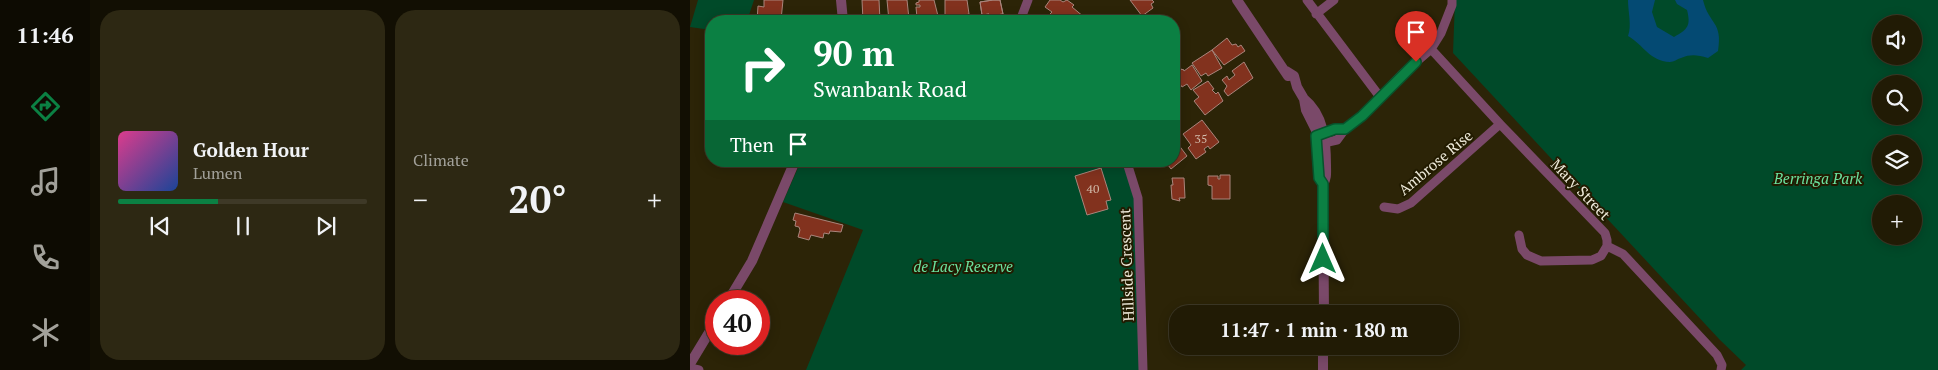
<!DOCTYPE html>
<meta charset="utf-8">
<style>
body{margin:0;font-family:"PT Serif",serif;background:#2d2813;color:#f1f3f6;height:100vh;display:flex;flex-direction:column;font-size:19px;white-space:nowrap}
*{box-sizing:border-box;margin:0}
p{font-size:16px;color:#a2a19a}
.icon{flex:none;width:28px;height:28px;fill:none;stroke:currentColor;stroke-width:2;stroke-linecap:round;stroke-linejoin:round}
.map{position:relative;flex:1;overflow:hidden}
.drawer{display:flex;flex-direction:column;gap:10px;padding:10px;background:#120f03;width:600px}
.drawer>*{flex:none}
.banner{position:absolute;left:15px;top:15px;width:475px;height:152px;border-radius:20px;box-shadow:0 2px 12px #0003,0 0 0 1px #3e3927;background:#0b8043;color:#fff;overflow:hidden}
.controls{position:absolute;left:1182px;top:15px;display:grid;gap:10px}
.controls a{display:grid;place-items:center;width:50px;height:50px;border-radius:50%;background:#211b05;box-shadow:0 2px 12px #0003,0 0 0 1px #3e3927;font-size:25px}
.speed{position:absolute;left:15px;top:290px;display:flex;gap:10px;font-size:25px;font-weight:700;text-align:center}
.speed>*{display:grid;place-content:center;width:65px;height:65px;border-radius:50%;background:#211b05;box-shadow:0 2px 12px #0003,0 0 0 1px #3e3927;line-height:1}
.speed .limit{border:8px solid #d22;background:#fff;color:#111}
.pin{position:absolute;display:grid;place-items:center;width:42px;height:42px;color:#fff;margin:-51px -21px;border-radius:50% 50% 50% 0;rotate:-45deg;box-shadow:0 0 5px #0007}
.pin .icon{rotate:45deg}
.me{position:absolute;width:55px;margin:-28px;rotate:0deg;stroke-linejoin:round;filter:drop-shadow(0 0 4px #0008)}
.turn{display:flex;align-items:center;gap:18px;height:105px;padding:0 25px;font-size:22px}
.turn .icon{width:65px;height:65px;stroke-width:2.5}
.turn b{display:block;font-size:35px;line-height:42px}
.then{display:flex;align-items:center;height:48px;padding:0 25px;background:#0003;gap:10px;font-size:19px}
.big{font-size:38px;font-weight:800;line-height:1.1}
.drawer .tile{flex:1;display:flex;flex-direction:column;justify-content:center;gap:8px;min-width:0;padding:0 18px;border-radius:20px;background:#2d2813}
.song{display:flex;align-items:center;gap:15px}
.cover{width:60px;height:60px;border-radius:8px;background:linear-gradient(135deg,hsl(330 70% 55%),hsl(220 70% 35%))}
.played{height:5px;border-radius:2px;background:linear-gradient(90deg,#0b8043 40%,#3e3927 40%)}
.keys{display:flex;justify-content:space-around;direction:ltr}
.heat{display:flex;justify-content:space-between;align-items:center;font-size:28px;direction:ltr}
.drawer .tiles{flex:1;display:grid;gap:10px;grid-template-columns:repeat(2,1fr)}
.trip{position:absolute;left:479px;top:305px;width:290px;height:50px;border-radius:20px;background:#211b05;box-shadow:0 2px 12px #0003,0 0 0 1px #3e3927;font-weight:800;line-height:50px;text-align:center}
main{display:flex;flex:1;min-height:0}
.tab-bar{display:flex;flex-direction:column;width:90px;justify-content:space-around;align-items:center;background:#0d0b02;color:#a2a19a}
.tab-bar .icon{width:35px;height:35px}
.tab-bar .on{color:#0b8043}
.tab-bar b{font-size:22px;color:#f1f3f6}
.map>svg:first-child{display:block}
.green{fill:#004a29;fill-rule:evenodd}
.water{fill:#044a73}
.building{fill:#82321e;stroke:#a9857c}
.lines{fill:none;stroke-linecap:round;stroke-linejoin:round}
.minor{stroke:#7a4969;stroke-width:9}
.tertiary{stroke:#7a4969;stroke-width:10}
.route-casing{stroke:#07532c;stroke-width:12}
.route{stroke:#0b8043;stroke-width:9}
.labels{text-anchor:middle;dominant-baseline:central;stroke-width:4;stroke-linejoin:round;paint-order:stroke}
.number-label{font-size:12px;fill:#d2bbaa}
.street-label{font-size:15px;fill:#ede9d8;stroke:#221b00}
.park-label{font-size:15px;font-style:italic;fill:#6be39f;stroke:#221b00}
</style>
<main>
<nav class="tab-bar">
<b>11:46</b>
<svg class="icon on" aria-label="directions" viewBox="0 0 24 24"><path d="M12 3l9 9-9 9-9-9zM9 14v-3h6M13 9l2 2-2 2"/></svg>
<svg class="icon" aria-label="music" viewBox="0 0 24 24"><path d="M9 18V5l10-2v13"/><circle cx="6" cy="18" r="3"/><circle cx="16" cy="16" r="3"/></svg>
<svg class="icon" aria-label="phone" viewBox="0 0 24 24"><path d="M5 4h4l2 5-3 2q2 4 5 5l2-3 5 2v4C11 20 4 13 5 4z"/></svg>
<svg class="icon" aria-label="climate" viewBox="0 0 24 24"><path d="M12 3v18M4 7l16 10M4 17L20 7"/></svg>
</nav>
<section class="drawer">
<div class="tiles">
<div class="tile">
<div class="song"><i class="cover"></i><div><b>Golden Hour</b><p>Lumen</p></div></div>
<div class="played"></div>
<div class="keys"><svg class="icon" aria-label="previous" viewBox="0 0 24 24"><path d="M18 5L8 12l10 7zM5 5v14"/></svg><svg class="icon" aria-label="pause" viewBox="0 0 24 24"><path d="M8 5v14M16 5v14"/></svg><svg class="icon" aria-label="next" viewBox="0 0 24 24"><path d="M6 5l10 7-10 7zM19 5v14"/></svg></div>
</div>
<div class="tile"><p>Climate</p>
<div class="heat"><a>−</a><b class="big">20°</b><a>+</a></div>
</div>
</div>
</section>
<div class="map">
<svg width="1248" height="370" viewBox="0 0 1248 370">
<rect width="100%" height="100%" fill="#2c2407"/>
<!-- green -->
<path class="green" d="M 8,0 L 64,0 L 57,21 L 21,21 L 21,30 L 0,27 Z
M 765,0 L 1248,0 L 1248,370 L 1051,370 L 1056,365 L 1030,340 L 763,53 ZM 1191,24 L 1224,24 L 1224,56 L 1191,56 ZM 1191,84 L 1224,84 L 1224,116 L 1191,116 ZM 1191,144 L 1224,144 L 1224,176 L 1191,176 ZM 1191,204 L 1224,204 L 1224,236 L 1191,236 Z
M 111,161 L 433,161 L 448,198 L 453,370 L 116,370 L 173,230 L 93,202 Z"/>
<!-- water -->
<path class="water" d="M 938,0 L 965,0 L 962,12 L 967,27 L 984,37 C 998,29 1001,26 997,10 L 987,4 L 985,0 L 1013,0 C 1019,25 1033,21 1028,51 L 1018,58 C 1007,55 1001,54 991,58 C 987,59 984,62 980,62 C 959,61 954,45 938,36 C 942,26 938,12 938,0 Z"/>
<!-- building -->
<path class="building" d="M 74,0 L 93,0 L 91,20 L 105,21 L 67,21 L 68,6 L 74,7 Z
M 172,0 L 189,0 L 190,21 L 173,21 Z
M 197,0 L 217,0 L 219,19 L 199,21 Z
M 229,0 L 244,0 L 248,16 L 239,17 L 238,15 L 227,18 L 226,7 L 230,7 L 230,5 L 226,5 L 226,3 L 229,2 Z
M 255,0 L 277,0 L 279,14 L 275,15 L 276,17 L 267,18 L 267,15 L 255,17 Z
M 303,0 L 310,0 L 313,14 L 299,16 L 299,14 L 292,15 L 290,2 Z
M 303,0 L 310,0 L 313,14 L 299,16 L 299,14 L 292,15 L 290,2 Z
M 360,0 L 370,0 L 373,2 L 377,0 L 384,5 L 382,7 L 394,17 L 391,21 L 373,21 L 367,17 L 365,19 L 360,14 L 362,12 L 355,7 Z
M 440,0 L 462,0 L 464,2 L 461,4 L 463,8 L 452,16 Z
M 108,17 L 133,19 L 133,21 L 107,21 Z
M 537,38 L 542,45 L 546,44 L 548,47 L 551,45 L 555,51 L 534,65 L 522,50 Z
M 522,50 L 532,68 L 518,76 L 516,73 L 511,76 L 502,63 Z
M 554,62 L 563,78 L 538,96 L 534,91 L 537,86 L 532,80 L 537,76 L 539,80 L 545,75 L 542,71 Z
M 487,64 L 492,70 L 493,69 L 494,71 L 502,65 L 512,81 L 501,90 L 497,84 L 492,87 L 484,75 L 484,67 Z
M 518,81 L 524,89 L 522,90 L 526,94 L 528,92 L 533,101 L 515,115 L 504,101 L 509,97 L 503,90 Z
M 512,120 L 529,142 L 520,149 L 518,146 L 514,149 L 516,152 L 506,159 L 498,148 L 501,145 L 493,134 Z
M 485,140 L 497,156 L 481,169 L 475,161 L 484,161 Z
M 411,168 L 421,200 L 416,201 L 418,209 L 397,215 L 385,176 Z
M 530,175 L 540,175 L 540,199 L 522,199 L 522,186 L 518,185 L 518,176 L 528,176 L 528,179 L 530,179 Z
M 482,178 L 494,178 L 495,198 L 489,198 L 490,201 L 482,199 L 481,185 L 483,185 Z
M 105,213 L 153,225 L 151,232 L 140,231 L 139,234 L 134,233 L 133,238 L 121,235 L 119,240 L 108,237 L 110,230 L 109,227 L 105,226 L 106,221 L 103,220 Z"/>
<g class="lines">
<!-- minor -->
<path class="minor" d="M 617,0 L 690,97
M 626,14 L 644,0
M 330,21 L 338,0
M 741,49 L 810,124 L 915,233 L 917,240 L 917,246 L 933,254 L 1027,355 L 1032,365 L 1031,370
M 629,135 L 645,129 L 655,129
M 629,144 L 647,140 L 655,129 L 672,116 L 711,75 L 741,49 L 751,33 L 762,5 L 762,0
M 435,161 L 438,166 L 448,198 L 453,370
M 694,207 L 708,209 L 721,203 L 810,124
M 829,235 L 832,249 L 837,255 L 851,261 L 902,260 L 911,256 L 917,246
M 0,368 L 9,370"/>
<!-- tertiary -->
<path class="tertiary" d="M 151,0 L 153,21
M 547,0 L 598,76
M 596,71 L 604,76 L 607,87 L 614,99 L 616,110 L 626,130 L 629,178 L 633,184
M 614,99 C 634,115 636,142 636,165 C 636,172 637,178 633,184 L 634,314
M 38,301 L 62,261 L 105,161
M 0,364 L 26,321
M 633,370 L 633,346"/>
</g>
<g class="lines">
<!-- route casing -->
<g class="route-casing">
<path id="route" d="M 633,259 L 633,184 L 629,178 L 626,136 L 645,129 L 655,129 L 672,116 L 726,62"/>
</g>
<!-- route -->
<use href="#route" class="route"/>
</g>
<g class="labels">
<!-- number labels -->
<g class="number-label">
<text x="511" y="138">35</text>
<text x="403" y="188">40</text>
</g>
<!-- street labels -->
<g class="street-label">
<text transform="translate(745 162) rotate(-40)">Ambrose Rise</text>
<text transform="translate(891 189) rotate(46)">Mary Street</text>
<text transform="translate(436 265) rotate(-92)">Hillside Crescent</text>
</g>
<!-- park labels -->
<g class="park-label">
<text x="1128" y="178">Berringa Park</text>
<text x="273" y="266">de Lacy Reserve</text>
</g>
</g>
</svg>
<div class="controls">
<a><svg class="icon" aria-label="sound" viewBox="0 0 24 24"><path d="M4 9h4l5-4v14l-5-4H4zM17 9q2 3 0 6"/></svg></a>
<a><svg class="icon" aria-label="search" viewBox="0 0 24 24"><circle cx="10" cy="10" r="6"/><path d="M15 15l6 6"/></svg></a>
<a><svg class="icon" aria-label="layers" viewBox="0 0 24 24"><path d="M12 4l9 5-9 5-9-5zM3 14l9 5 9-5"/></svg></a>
<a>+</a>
</div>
<div class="speed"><div class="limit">40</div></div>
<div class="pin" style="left:726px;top:62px;background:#d93025"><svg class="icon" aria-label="arrive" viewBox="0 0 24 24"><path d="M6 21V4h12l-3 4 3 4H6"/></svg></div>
<svg class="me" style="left:633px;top:259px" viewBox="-20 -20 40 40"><path d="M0-17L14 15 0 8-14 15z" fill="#0b8043" stroke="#fff" stroke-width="4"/></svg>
<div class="trip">11:47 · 1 min · 180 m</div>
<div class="banner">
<div class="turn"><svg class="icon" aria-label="right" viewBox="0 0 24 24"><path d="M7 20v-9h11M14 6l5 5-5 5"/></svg><div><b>90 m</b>Swanbank Road</div></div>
<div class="then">Then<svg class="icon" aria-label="arrive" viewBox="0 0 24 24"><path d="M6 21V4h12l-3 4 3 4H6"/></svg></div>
</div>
</div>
</main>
